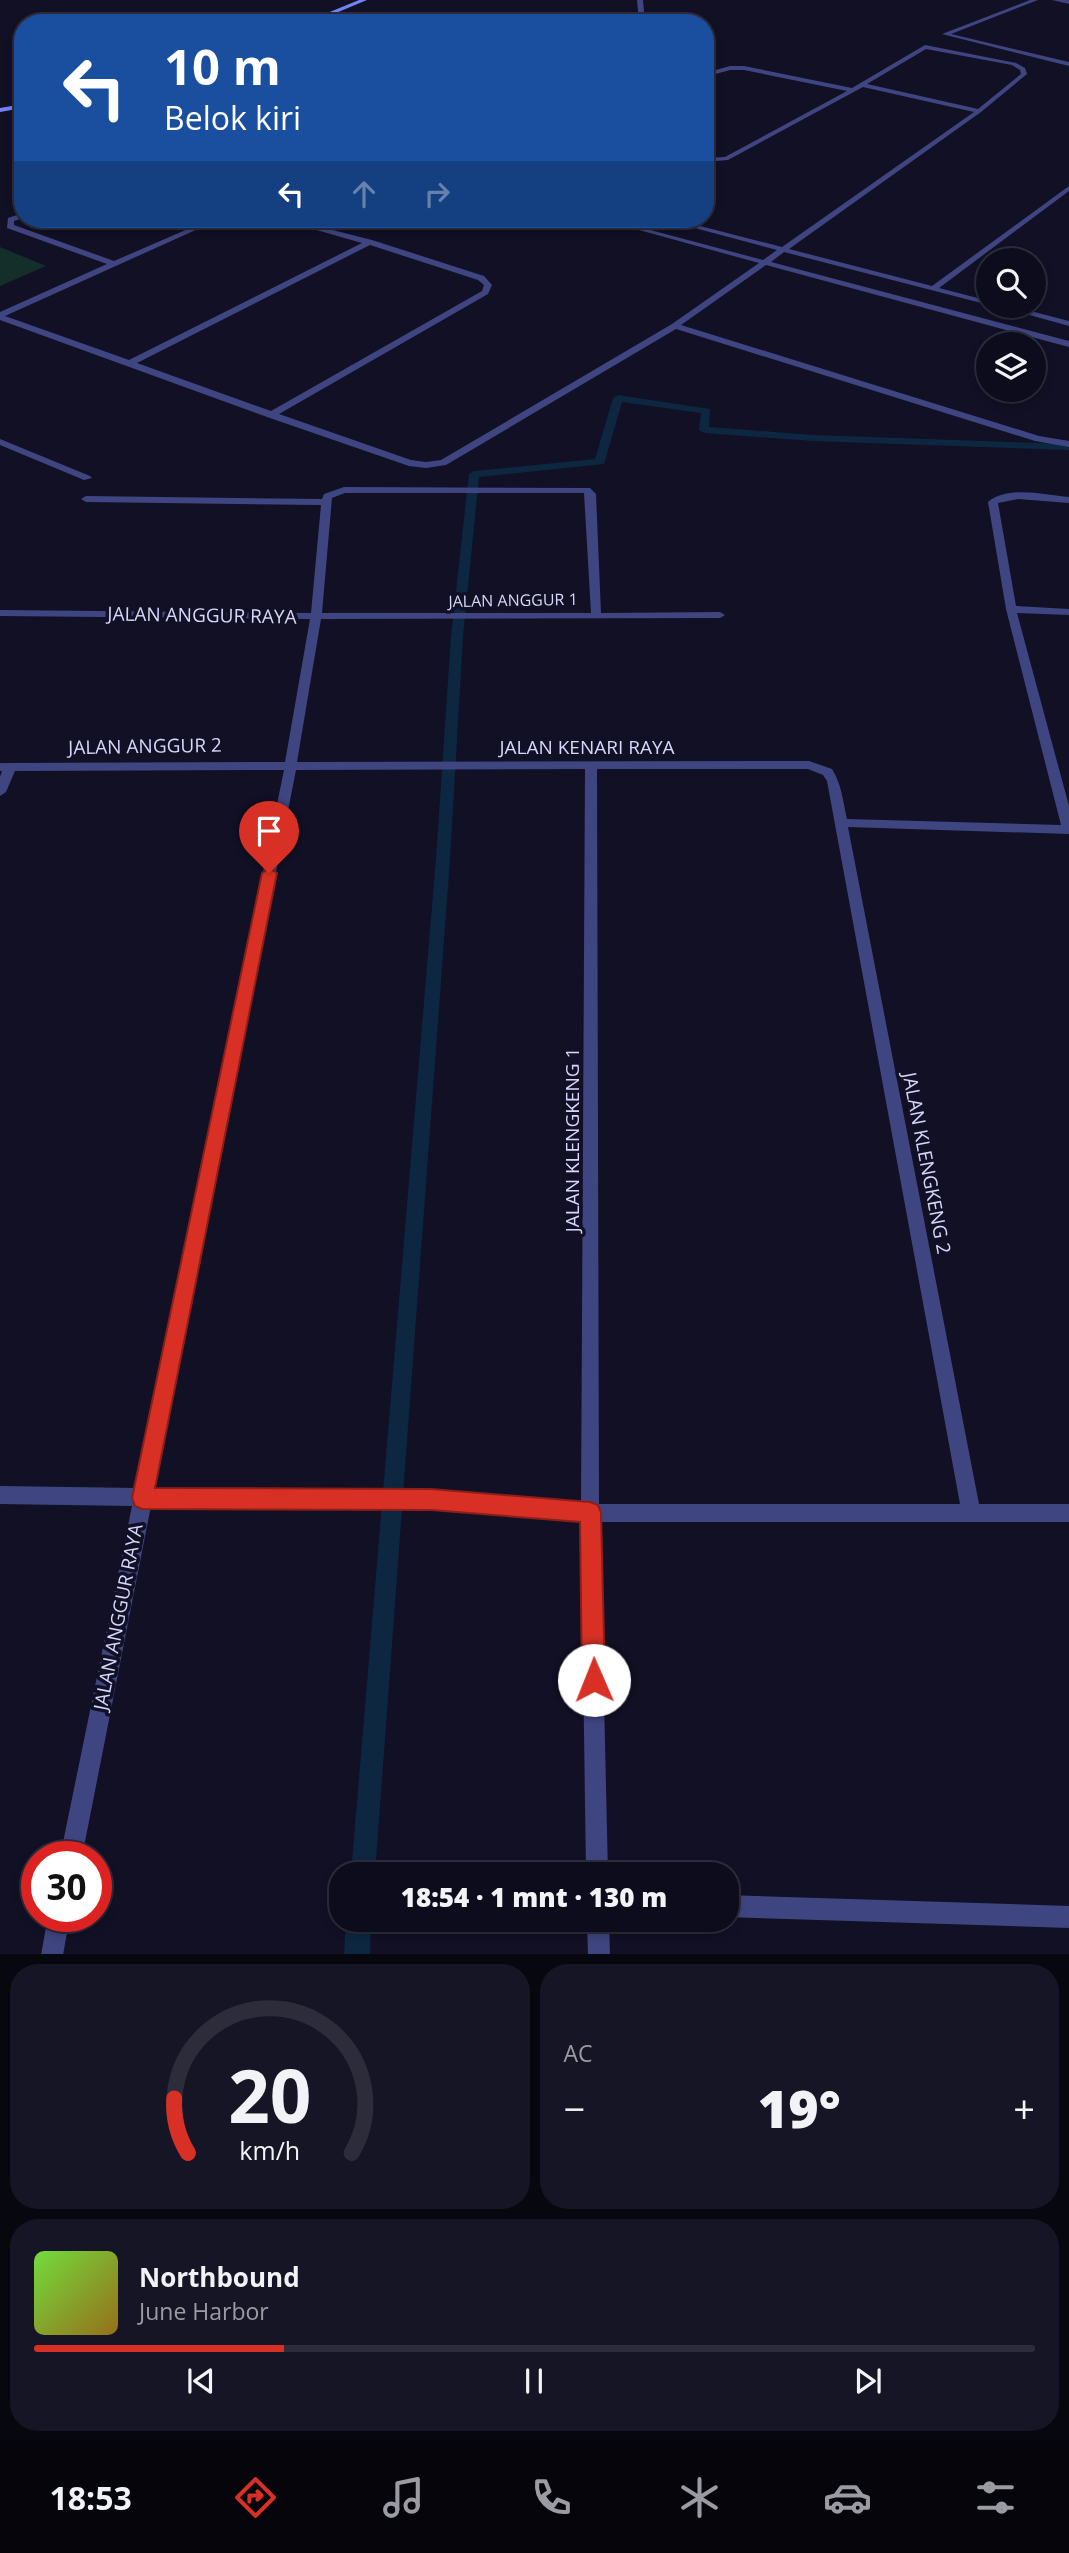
<!DOCTYPE html>
<html lang="id">
<meta charset="utf-8">
<style>
body{margin:0;font-family:"Open Sans",sans-serif;background:#161525;color:#f1f3f6;height:100vh;display:flex;flex-direction:column;font-size:26px;white-space:nowrap}
*{box-sizing:border-box;margin:0}
p{font-size:23px;color:#9a9ba3}
.icon{flex:none;width:38px;height:38px;fill:none;stroke:currentColor;stroke-width:2;stroke-linecap:round;stroke-linejoin:round}
.map{position:relative;height:1954px;overflow:hidden}
.sheet{display:flex;flex-direction:column;gap:10px;padding:10px;background:#07070f;flex:1}
.sheet>*{flex:none}
.banner{position:absolute;left:14px;top:14px;width:700px;height:214px;border-radius:28px;box-shadow:0 4px 10px #0003,0 0 0 2px #2d2c3b;background:#1a4fa0;color:#fff;overflow:hidden}
.tools{position:absolute;left:976px;top:248px;display:grid;gap:14px}
.tools a{display:grid;place-items:center;width:70px;height:70px;border-radius:50%;background:#0d0c1c;box-shadow:0 4px 10px #0003,0 0 0 2px #2d2c3b;font-size:35px}
.speed{position:absolute;left:21px;top:1841px;display:flex;gap:14px;font-size:35px;font-weight:700;text-align:center}
.speed>*{display:grid;place-content:center;width:91px;height:91px;border-radius:50%;background:#0d0c1c;box-shadow:0 4px 10px #0003,0 0 0 2px #2d2c3b;line-height:1}
.speed .limit{border:10px solid #d22;background:#fff;color:#111}
.pin{position:absolute;display:grid;place-items:center;width:60px;height:60px;color:#fff;margin:-72px -30px;border-radius:50% 50% 50% 0;rotate:-45deg;box-shadow:0 0 7px #0007}
.pin .icon{rotate:45deg}
.me{position:absolute;width:77px;margin:-38px;rotate:359deg;stroke-linejoin:round;filter:drop-shadow(0 0 5px #0008)}
.turn{display:flex;align-items:center;gap:24px;height:147px;padding:0 35px;font-size:32px}
.turn .icon{width:91px;height:91px;stroke-width:2.5}
.turn b{display:block;font-size:49px;line-height:60px}
.lanes{display:flex;align-items:center;height:66px;padding:0 35px;background:#0003;justify-content:center;gap:35px;direction:ltr}
.lanes .off{opacity:.35}
.big{font-size:52px;font-weight:800;line-height:1.1}
.sheet .tile{flex:1;display:flex;flex-direction:column;justify-content:center;gap:10px;min-width:0;padding:0 24px;border-radius:28px;background:#161525}
.sheet .dial{align-items:center;gap:0}
.dial svg{height:182px;overflow:visible;fill:none;stroke:#2d2c3b;stroke-width:7;stroke-linecap:round;text-anchor:middle}
.dial text{fill:#f1f3f6;stroke:none}
.song{display:flex;align-items:center;gap:21px}
.cover{width:84px;height:84px;border-radius:10px;background:linear-gradient(135deg,hsl(100 70% 55%),hsl(40 70% 35%))}
.played{height:7px;border-radius:4px;background:linear-gradient(90deg,#d93025 25%,#2d2c3b 25%)}
.keys{display:flex;justify-content:space-around;direction:ltr}
.heat{display:flex;justify-content:space-between;align-items:center;font-size:38px;direction:ltr}
.sheet .tiles{flex:1;display:grid;gap:10px;grid-template-columns:1fr 1fr}
.tile:last-child{grid-column:span 2}
.trip{position:absolute;left:329px;top:1862px;width:410px;height:70px;border-radius:28px;background:#0d0c1c;box-shadow:0 4px 10px #0003,0 0 0 2px #2d2c3b;font-weight:800;line-height:70px;text-align:center}
.dock{display:flex;height:112px;justify-content:space-around;align-items:center;background:#05050b;color:#9a9ba3}
.dock .icon{width:49px;height:49px}
.dock .on{color:#d93025}
.dock b{font-size:32px;color:#f1f3f6}
.map>svg:first-child{display:block}
.green{fill:#142e2a}
.lines{fill:none;stroke-linecap:round;stroke-linejoin:round}
.stream{fill:#0d2741;fill-rule:evenodd}
.street{fill:#3f4581;fill-rule:evenodd}
.secondary{fill:#7482f6;fill-rule:evenodd}
.route{fill:#d93025;stroke:#8d1f18;stroke-width:2}
.labels{text-anchor:middle;dominant-baseline:central;stroke-width:7;stroke-linejoin:round;paint-order:stroke}
.far-street-label{font-size:16px;fill:#d7d7fc;stroke:#111025}
.street-label{font-size:19px;fill:#d7d7fc;stroke:#111025}
</style>
<div class="map">
<svg width="1069" height="1955" viewBox="0 0 1069 1955">
<rect width="100%" height="100%" fill="#111025"/>
<!-- green -->
<path class="green" d="M 0,247 L 46,266 L 0,286 Z"/>
<g class="lines">
<!-- stream -->
<path class="stream" d="M 618,395 L 710,409 L 709,427 L 813,435 L 1069,444 L 1069,450 L 813,441 L 704,433 L 699,430 L 701,413 L 622,402 L 604,464 L 479,477 L 463,636 L 450,859 L 375,1874 L 351,1874 L 436,859 L 451,636 L 469,474 L 474,471 L 595,459 L 613,398 Z
M 346,1920 L 371,1920 L 370,1955 L 344,1955 Z"/>
<!-- street -->
<path class="street" d="M 637,0 L 643,0 L 645,23 L 639,23 Z
M 1030,0 L 1038,0 L 951,34 L 1069,62 L 1069,66 L 942,34 Z
M 1052,0 L 1069,0 L 1069,4 Z
M 925,45 L 1016,63 L 1025,68 L 1027,74 L 981,112 L 789,249 L 932,286 L 1069,186 L 1069,191 L 939,288 L 989,301 L 989,305 L 784,252 L 771,262 L 1069,341 L 1069,347 L 766,265 L 681,325 L 1039,436 L 1069,441 L 1069,447 L 1035,441 L 676,329 L 446,465 L 426,468 L 409,466 L 267,417 L 0,320 L 0,312 L 107,264 L 7,228 L 8,218 L 23,213 L 23,218 L 14,221 L 14,225 L 114,261 L 211,219 L 220,219 L 5,316 L 129,360 L 362,243 L 278,219 L 289,219 L 372,240 L 484,276 L 492,285 L 488,294 L 279,414 L 411,460 L 426,462 L 441,460 L 672,324 L 759,263 L 599,219 L 609,219 L 763,260 L 777,250 L 661,219 L 673,219 L 782,247 L 974,112 L 863,87 L 728,160 L 705,162 L 705,158 L 725,157 L 847,91 L 744,70 L 730,70 L 705,77 L 705,73 L 730,66 L 744,66 L 852,88 ZM 926,49 L 1012,65 L 1020,70 L 1021,74 L 978,109 L 867,84 ZM 370,245 L 478,280 L 484,285 L 482,291 L 271,411 L 137,363 Z
M 997,306 L 1011,306 L 1069,321 L 1069,326 Z
M 0,439 L 90,476 L 92,478 L 84,480 L 0,445 Z
M 344,487 L 590,488 L 596,494 L 601,613 L 720,612 L 725,615 L 720,618 L 321,619 L 297,762 L 809,761 L 832,769 C 842,785 843,802 847,819 L 1061,825 L 1006,609 L 988,502 C 1008,485 1045,495 1069,497 L 1069,503 L 1018,499 L 998,503 L 1016,606 L 1069,609 L 1069,615 L 1017,613 L 1069,806 L 1069,834 L 848,827 L 979,1504 L 1069,1504 L 1069,1522 L 600,1522 L 608,1874 L 586,1874 L 581,1521 L 431,1509 L 151,1506 L 82,1857 L 60,1857 L 132,1506 L 0,1504 L 0,1486 L 136,1488 L 284,770 L 15,771 L 6,792 L 0,796 L 0,777 L 2,771 L 0,771 L 0,763 L 285,762 L 310,619 L 0,616 L 0,610 L 311,613 L 321,505 L 86,502 L 81,499 L 86,496 L 322,499 L 324,494 ZM 345,493 L 584,493 L 591,613 L 322,613 L 332,498 ZM 585,769 L 581,1503 L 431,1491 L 155,1488 L 296,770 ZM 597,769 L 808,769 L 823,775 L 827,781 L 960,1504 L 599,1504 Z
M 726,1895 L 1069,1906 L 1069,1928 L 726,1917 Z
M 48,1916 L 70,1916 L 63,1955 L 41,1955 Z
M 587,1920 L 609,1920 L 610,1955 L 588,1955 Z"/>
<!-- secondary -->
<path class="secondary" d="M 359,0 L 367,0 L 312,23 L 303,23 Z
M 23,104 L 23,108 L 0,112 L 0,108 Z"/>
</g>
<!-- route -->
<path class="route" d="M 269,868 L 277,873 L 155,1488 L 431,1489 L 590,1502 L 598,1505 L 601,1513 L 605,1680 L 602,1688 L 594,1691 L 585,1688 L 582,1680 L 580,1522 L 431,1510 L 142,1509 L 135,1506 L 132,1498 L 262,873 Z"/>
<g class="labels">
<!-- far-street labels -->
<g class="far-street-label">
<text transform="translate(513 600) rotate(-1)">JALAN ANGGUR 1</text>
</g>
<!-- street labels -->
<g class="street-label">
<text transform="translate(202 615) rotate(1)">JALAN ANGGUR RAYA</text>
<text transform="translate(145 746) rotate(-1)">JALAN ANGGUR 2</text>
<text x="587" y="747">JALAN KENARI RAYA</text>
<text transform="translate(572 1140) rotate(-90)">JALAN KLENGKENG 1</text>
<text transform="translate(927 1163) rotate(79)">JALAN KLENGKENG 2</text>
<text transform="translate(118 1617) rotate(-79)">JALAN ANGGUR RAYA</text>
</g>
</g>
</svg>
<div class="tools">
<a><svg class="icon" aria-label="search" viewBox="0 0 24 24"><circle cx="10" cy="10" r="6"/><path d="M15 15l6 6"/></svg></a>
<a><svg class="icon" aria-label="layers" viewBox="0 0 24 24"><path d="M12 4l9 5-9 5-9-5zM3 14l9 5 9-5"/></svg></a>
</div>
<div class="speed"><div class="limit">30</div></div>
<div class="pin" style="left:269px;top:873px;background:#d93025"><svg class="icon" aria-label="arrive" viewBox="0 0 24 24"><path d="M6 21V4h12l-3 4 3 4H6"/></svg></div>
<svg class="me" style="left:594px;top:1680px" viewBox="-20 -20 40 40"><circle r="19" fill="#fff"/><path d="M0-13L10 11 0 6-10 11z" fill="#d93025"/></svg>
<div class="trip">18:54 · 1 mnt · 130 m</div>
<div class="banner">
<div class="turn"><svg class="icon" aria-label="left" viewBox="0 0 24 24"><path d="M17 20v-9H6M10 6l-5 5 5 5"/></svg><div><b>10 m</b>Belok kiri</div></div>
<div class="lanes"><svg class="icon" aria-label="left" viewBox="0 0 24 24"><path d="M17 20v-9H6M10 6l-5 5 5 5"/></svg><svg class="icon off" aria-label="ahead" viewBox="0 0 24 24"><path d="M12 20V5M6 11l6-6 6 6"/></svg><svg class="icon off" aria-label="right" viewBox="0 0 24 24"><path d="M7 20v-9h11M14 6l5 5-5 5"/></svg></div>
</div>
</div>
<section class="sheet">
<div class="tiles">
<div class="tile dial"><svg viewBox="0 0 100 80">
<path d="M14 69A42 42 0 1 1 86 69"/>
<path d="M14 69A42 42 0 0 1 8 45" stroke="#d93025"/>
<text x="50" y="56" font-size="32" font-weight="700">20</text>
<text x="50" y="72" font-size="11">km/h</text>
</svg></div>
<div class="tile"><p>AC</p>
<div class="heat"><a>−</a><b class="big">19°</b><a>+</a></div>
</div>
<div class="tile">
<div class="song"><i class="cover"></i><div><b>Northbound</b><p>June Harbor</p></div></div>
<div class="played"></div>
<div class="keys"><svg class="icon" aria-label="previous" viewBox="0 0 24 24"><path d="M18 5L8 12l10 7zM5 5v14"/></svg><svg class="icon" aria-label="pause" viewBox="0 0 24 24"><path d="M8 5v14M16 5v14"/></svg><svg class="icon" aria-label="next" viewBox="0 0 24 24"><path d="M6 5l10 7-10 7zM19 5v14"/></svg></div>
</div>
</div>
</section>
<nav class="dock">
<b>18:53</b>
<svg class="icon on" aria-label="directions" viewBox="0 0 24 24"><path d="M12 3l9 9-9 9-9-9zM9 14v-3h6M13 9l2 2-2 2"/></svg>
<svg class="icon" aria-label="music" viewBox="0 0 24 24"><path d="M9 18V5l10-2v13"/><circle cx="6" cy="18" r="3"/><circle cx="16" cy="16" r="3"/></svg>
<svg class="icon" aria-label="phone" viewBox="0 0 24 24"><path d="M5 4h4l2 5-3 2q2 4 5 5l2-3 5 2v4C11 20 4 13 5 4z"/></svg>
<svg class="icon" aria-label="climate" viewBox="0 0 24 24"><path d="M12 3v18M4 7l16 10M4 17L20 7"/></svg>
<svg class="icon" aria-label="car" viewBox="0 0 24 24"><path d="M5 17H2v-5l4-1 3-4h7l3 4 3 1v5h-3M9 17h6M6 11h13"/><circle cx="7" cy="17" r="2"/><circle cx="17" cy="17" r="2"/></svg>
<svg class="icon" aria-label="filters" viewBox="0 0 24 24"><path d="M4 7h16M4 17h16"/><circle cx="9" cy="7" r="2"/><circle cx="15" cy="17" r="2"/></svg>
</nav>
